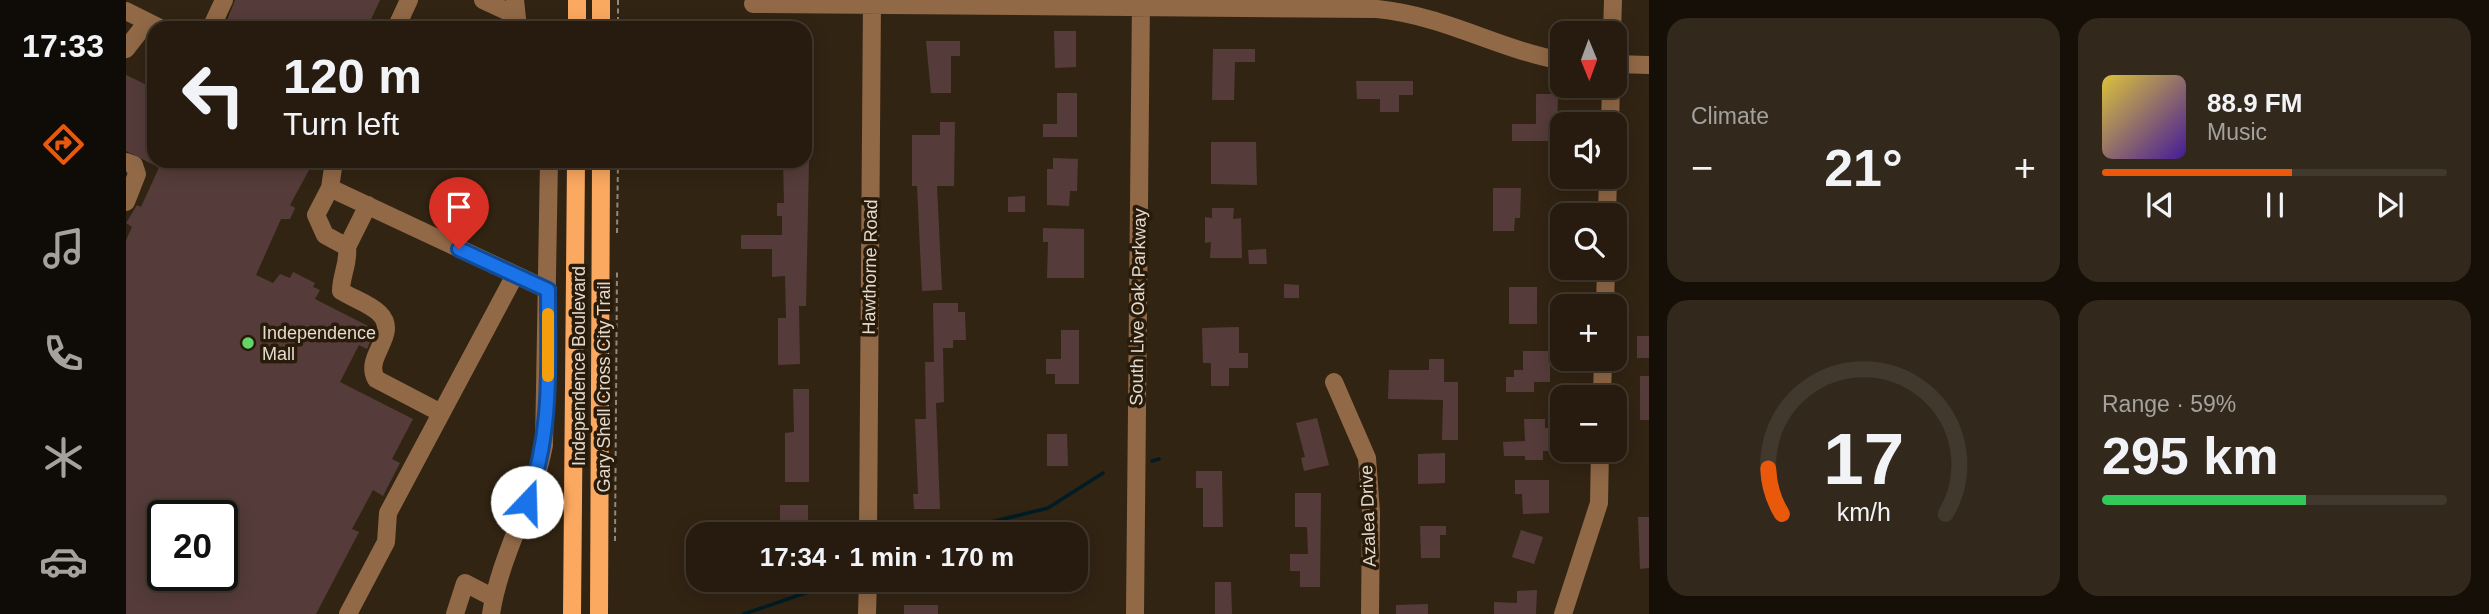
<!DOCTYPE html>
<meta charset="utf-8">
<style>
body{margin:0;font-family:Helvetica,sans-serif;background:#32281c;color:#f1f3f6;height:100vh;display:flex;flex-direction:column;font-size:26px;white-space:nowrap}
*{box-sizing:border-box;margin:0}
p{font-size:23px;color:#a4a19e}
.icon{flex:none;width:38px;height:38px;fill:none;stroke:currentColor;stroke-width:2;stroke-linecap:round;stroke-linejoin:round}
.map{position:relative;flex:1;overflow:hidden}
.side{display:flex;flex-direction:column;gap:18px;padding:18px;background:#150f08;width:840px}
.side>*{flex:none}
.guide{position:absolute;left:21px;top:21px;width:665px;height:147px;border-radius:21px;box-shadow:0 4px 18px #0003,0 0 0 2px #42392e;background:#261b0e;color:#f1f3f6;overflow:hidden}
.needle{width:46px;rotate:179deg}
.fabs{position:absolute;left:1424px;top:21px;display:grid;gap:14px}
.fabs a{display:grid;place-items:center;width:77px;height:77px;border-radius:14px;background:#261b0e;box-shadow:0 4px 18px #0003,0 0 0 2px #42392e;font-size:35px}
.speed{position:absolute;left:21px;top:500px;display:flex;gap:14px;font-size:35px;font-weight:700;text-align:center}
.speed>*{display:grid;place-content:center;width:91px;height:91px;border-radius:50%;background:#261b0e;box-shadow:0 4px 18px #0003,0 0 0 2px #42392e;line-height:1}
.speed .limit{border:4px solid #111;border-radius:10px;background:#fff;color:#111}
.pin{position:absolute;display:grid;place-items:center;width:60px;height:60px;color:#fff;margin:-72px -30px;border-radius:50% 50% 50% 0;rotate:-45deg;box-shadow:0 0 7px #0007}
.pin .icon{rotate:45deg}
.me{position:absolute;width:77px;margin:-38px;rotate:21deg;stroke-linejoin:round;filter:drop-shadow(0 0 5px #0008)}
.turn{display:flex;align-items:center;gap:24px;height:147px;padding:0 21px;font-size:32px}
.turn .icon{width:91px;height:91px;stroke-width:2.5}
.turn b{display:block;font-size:49px;line-height:60px}
.big{font-size:52px;font-weight:600;line-height:1.1}
.side .tile{flex:1;display:flex;flex-direction:column;justify-content:center;gap:10px;min-width:0;padding:0 24px;border-radius:21px;background:#32281c}
.side .dial{align-items:center;gap:0}
.dial svg{height:182px;overflow:visible;fill:none;stroke:#42392e;stroke-width:7;stroke-linecap:round;text-anchor:middle}
.dial text{fill:#f1f3f6;stroke:none}
.song{display:flex;align-items:center;gap:21px}
.cover{width:84px;height:84px;border-radius:10px;background:linear-gradient(135deg,hsl(50 70% 55%),hsl(260 70% 35%))}
.played{height:7px;border-radius:4px;background:linear-gradient(90deg,#ea580c 55%,#42392e 55%)}
.keys{display:flex;justify-content:space-around;direction:ltr}
.heat{display:flex;justify-content:space-between;align-items:center;font-size:38px;direction:ltr}
.charge{height:10px;border-radius:5px;background:linear-gradient(90deg,#34c759 59%,#42392e 0)}
.side .tiles{flex:1;display:grid;gap:18px;grid-template-columns:repeat(2,1fr)}
.trip{position:absolute;left:560px;top:522px;width:402px;height:70px;border-radius:21px;background:#261b0e;box-shadow:0 4px 18px #0003,0 0 0 2px #42392e;font-weight:600;line-height:70px;text-align:center}
main{display:flex;flex:1;min-height:0}
.tabs{display:flex;flex-direction:column;width:126px;justify-content:space-around;align-items:center;background:#0f0b06;color:#a4a19e}
.tabs .icon{width:49px;height:49px}
.tabs .active{color:#ea580c}
.tabs b{font-size:32px;color:#f1f3f6}
.map>svg:first-child{display:block}
.lines{fill:none;stroke-linecap:round;stroke-linejoin:round}
.stream{stroke:#011c25;stroke-width:3.5}
.building{fill:#553c3a;fill-rule:evenodd}
.path{stroke:#93887a;stroke-width:2;stroke-dasharray:5 3.5;stroke-linecap:butt}
.minor{stroke:#916947;stroke-width:18}
.major{stroke:#fba960;stroke-width:18}
.route-casing{stroke:#114b97;stroke-width:18}
.route{stroke:#1a73e8;stroke-width:12}
.slow{stroke:#f59e0b;stroke-width:12}
.poi-dot{fill:#61d56a;stroke:#281b0a;stroke-width:2.5}
.labels{text-anchor:middle;dominant-baseline:central;stroke-width:7;stroke-linejoin:round;paint-order:stroke}
.street-label{font-size:18px;fill:#e4dad0;stroke:#281b0a}
.poi-label{font-size:18px;fill:#e4dad0;stroke:#281b0a;text-anchor:start}
</style>
<main>
<nav class="tabs">
<b>17:33</b>
<svg class="icon active" aria-label="directions" viewBox="0 0 24 24"><path d="M12 3l9 9-9 9-9-9zM9 14v-3h6M13 9l2 2-2 2"/></svg>
<svg class="icon" aria-label="music" viewBox="0 0 24 24"><path d="M9 18V5l10-2v13"/><circle cx="6" cy="18" r="3"/><circle cx="16" cy="16" r="3"/></svg>
<svg class="icon" aria-label="phone" viewBox="0 0 24 24"><path d="M5 4h4l2 5-3 2q2 4 5 5l2-3 5 2v4C11 20 4 13 5 4z"/></svg>
<svg class="icon" aria-label="climate" viewBox="0 0 24 24"><path d="M12 3v18M4 7l16 10M4 17L20 7"/></svg>
<svg class="icon" aria-label="car" viewBox="0 0 24 24"><path d="M5 17H2v-5l4-1 3-4h7l3 4 3 1v5h-3M9 17h6M6 11h13"/><circle cx="7" cy="17" r="2"/><circle cx="17" cy="17" r="2"/></svg>
</nav>
<div class="map">
<svg width="1523" height="614" viewBox="0 0 1523 614">
<rect width="100%" height="100%" fill="#322413"/>
<g class="lines">
<!-- stream -->
<path class="stream" d="M 1026,461 L 1033,459
M 816,534 L 922,508 L 977,473
M 618,614 L 720,579"/>
</g>
<!-- building -->
<path class="building" d="M 109,0 L 254,0 L 241,28 L 98,28 Z
M 928,31 L 950,31 L 950,67 L 929,68 Z
M 800,41 L 834,41 L 834,56 L 825,56 L 825,93 L 805,93 Z
M 1087,49 L 1129,49 L 1129,62 L 1109,62 L 1108,100 L 1086,100 Z
M 28,70 L 28,165 L 0,151 L 0,75 L 21,85 Z
M 1230,81 L 1287,81 L 1287,95 L 1273,95 L 1273,112 L 1254,112 L 1254,99 L 1231,99 Z
M 931,93 L 951,93 L 951,137 L 917,137 L 917,124 L 931,124 Z
M 1410,94 L 1432,94 L 1431,141 L 1386,141 L 1386,124 L 1410,124 Z
M 814,122 L 829,122 L 828,186 L 811,186 L 816,290 L 796,291 L 791,186 L 786,186 L 786,135 L 814,135 Z
M 1085,142 L 1130,142 L 1131,185 L 1085,184 Z
M 927,158 L 952,159 L 951,191 L 944,191 L 943,206 L 921,205 L 921,169 L 927,169 Z
M 36,161 L 188,161 L 164,205 L 169,208 L 164,219 L 155,219 L 130,275 L 147,283 L 154,274 L 164,278 L 167,272 L 189,283 L 187,287 L 194,290 L 189,299 L 244,327 L 239,337 L 245,340 L 241,349 L 233,345 L 214,382 L 287,419 L 266,459 L 274,463 L 257,496 L 247,490 L 226,529 L 233,532 L 190,614 L 0,614 L 0,240 L 6,227 L 0,223 L 11,205 L 15,207 ZM 37,516 L 96,516 L 96,576 L 37,576 Z
M 657,161 L 683,161 L 680,306 L 673,306 L 674,364 L 652,365 L 652,318 L 660,318 L 659,276 L 646,277 L 646,249 L 615,249 L 615,235 L 656,235 L 656,216 L 651,216 L 651,203 L 658,203 Z
M 1367,188 L 1395,188 L 1394,218 L 1389,218 L 1388,231 L 1367,231 Z
M 899,196 L 899,212 L 882,212 L 882,197 Z
M 1086,208 L 1108,208 L 1107,219 L 1115,218 L 1116,258 L 1084,258 L 1085,242 L 1079,243 L 1079,217 L 1086,218 Z
M 917,228 L 958,229 L 958,278 L 921,278 L 922,242 L 917,242 Z
M 1140,249 L 1141,264 L 1123,264 L 1122,250 Z
M 1158,284 L 1173,285 L 1173,298 L 1158,298 Z
M 1383,287 L 1411,287 L 1411,324 L 1383,324 Z
M 807,303 L 832,303 L 832,312 L 839,312 L 840,340 L 827,340 L 827,348 L 817,348 L 818,402 L 810,403 L 814,509 L 788,509 L 787,494 L 792,494 L 789,419 L 800,419 L 799,362 L 808,362 Z
M 1113,327 L 1113,353 L 1122,353 L 1122,368 L 1103,368 L 1103,386 L 1085,386 L 1085,363 L 1077,363 L 1076,328 Z
M 935,330 L 953,330 L 953,384 L 929,384 L 929,374 L 920,374 L 920,359 L 935,359 Z
M 1511,336 L 1523,336 L 1523,358 L 1511,358 Z
M 1397,351 L 1424,351 L 1424,382 L 1408,382 L 1408,392 L 1380,392 L 1380,377 L 1388,377 L 1388,370 L 1397,370 Z
M 1303,359 L 1318,359 L 1318,382 L 1332,382 L 1332,440 L 1316,440 L 1317,400 L 1262,399 L 1263,370 L 1303,370 Z
M 1514,376 L 1523,376 L 1523,420 L 1514,420 Z
M 667,389 L 683,389 L 683,482 L 659,482 L 659,433 L 668,432 Z
M 1191,418 L 1203,465 L 1178,471 L 1175,458 L 1179,457 L 1170,423 Z
M 1398,419 L 1419,419 L 1419,428 L 1425,428 L 1425,451 L 1417,451 L 1417,460 L 1399,460 L 1399,456 L 1378,456 L 1377,442 L 1399,441 Z
M 921,434 L 941,434 L 942,466 L 921,466 Z
M 1319,453 L 1319,483 L 1292,484 L 1292,454 Z
M 1070,471 L 1096,471 L 1097,527 L 1077,527 L 1077,488 L 1070,488 Z
M 1389,480 L 1423,480 L 1423,513 L 1397,514 L 1396,494 L 1389,494 Z
M 1169,493 L 1195,493 L 1194,587 L 1174,587 L 1174,571 L 1164,571 L 1164,554 L 1182,554 L 1181,527 L 1169,527 Z
M 654,505 L 682,505 L 682,534 L 654,534 Z
M 1512,517 L 1523,517 L 1523,568 L 1514,569 Z
M 1294,526 L 1320,526 L 1320,535 L 1314,535 L 1314,558 L 1295,558 Z
M 1395,530 L 1417,537 L 1408,564 L 1386,557 Z
M 803,579 L 852,579 L 852,589 L 803,588 Z
M 1089,582 L 1105,582 L 1106,614 L 1089,614 Z
M 1411,590 L 1410,614 L 1368,614 L 1368,602 L 1391,603 L 1391,591 Z
M 1302,604 L 1302,614 L 1270,614 L 1270,605 Z
M 778,605 L 812,605 L 812,614 L 778,614 Z"/>
<g class="lines">
<!-- path -->
<path class="path" d="M 492,0 L 492,28
M 491,233 L 492,161
M 489,541 L 491,271"/>
<!-- minor -->
<path class="minor" d="M 357,0 L 389,15
M 389,0 L 392,28
M 627,4 L 1251,9 C 1320,16 1371,49 1437,61
M 0,11 L 34,28
M 85,28 L 98,0
M 270,28 L 283,0
M 1486,33 L 1487,0
M 0,49 L 21,22
M 1489,64 L 1523,65
M 1484,124 L 1485,86
M 208,161 L 204,188 L 190,215 L 199,235 L 221,247 C 223,264 215,275 215,291 C 226,298 244,304 253,313 C 275,334 237,356 250,379 L 315,413
M 0,162 L 8,165 L 11,174 L 0,202
M 204,188 L 422,290
M 1481,215 L 1482,177
M 221,247 L 242,205
M 1479,306 L 1480,268
M 1208,382 L 1241,458 L 1245,512 L 1244,614
M 1476,397 L 1477,359
M 742,534 L 746,0
M 222,614 L 260,542 L 262,513 L 389,275
M 329,614 L 339,583 L 368,598
M 365,614 C 374,555 407,503 418,445 L 423,161
M 741,614 L 742,579
M 1009,614 L 1015,0
M 1437,614 L 1473,503 L 1474,450"/>
<!-- major -->
<path class="major" d="M 451,28 L 451,0
M 475,28 L 475,0
M 446,614 L 450,161
M 473,614 L 475,161"/>
</g>
<g class="lines">
<!-- route casing -->
<g class="route-casing">
<path id="route" d="M 333,249 L 422,290 C 422,364 427,433 401,502"/>
</g>
<!-- route -->
<use href="#route" class="route"/>
<!-- slow -->
<path class="slow" d="M 422,376 L 422,314"/>
</g>
<!-- markers -->
<circle class="poi-dot" cx="122" cy="343" r="7"/>
<g class="labels">
<!-- street labels -->
<g class="street-label">
<text transform="translate(744 267) rotate(-89)">Hawthorne Road</text>
<text transform="translate(1012 307) rotate(-89)">South Live Oak Parkway</text>
<text transform="translate(453 366) rotate(-90)">Independence Boulevard</text>
<text transform="translate(478 387) rotate(-90)">Gary Shell Cross City Trail</text>
<text transform="translate(1242 516) rotate(-92)">Azalea Drive</text>
</g>
<!-- poi labels -->
<g class="poi-label">
<text x="136" y="333">Independence<tspan x="136" dy="21">Mall</tspan></text>
</g>
</g>
</svg>
<div class="fabs">
<a><svg class="needle" viewBox="-14 -14 28 28"><path d="M0-13l5 13h-10z" fill="#e53935"/><path d="M0 13l5-13h-10z" fill="#a4a19e"/></svg></a>
<a><svg class="icon" aria-label="sound" viewBox="0 0 24 24"><path d="M4 9h4l5-4v14l-5-4H4zM17 9q2 3 0 6"/></svg></a>
<a><svg class="icon" aria-label="search" viewBox="0 0 24 24"><circle cx="10" cy="10" r="6"/><path d="M15 15l6 6"/></svg></a>
<a>+</a>
<a>−</a>
</div>
<div class="speed"><div class="limit">20</div></div>
<div class="pin" style="left:333px;top:249px;background:#d93025"><svg class="icon" aria-label="arrive" viewBox="0 0 24 24"><path d="M6 21V4h12l-3 4 3 4H6"/></svg></div>
<svg class="me" style="left:401px;top:502px" viewBox="-20 -20 40 40"><circle r="19" fill="#fff"/><path d="M0-13L10 11 0 6-10 11z" fill="#1a73e8"/></svg>
<div class="trip">17:34 · 1 min · 170 m</div>
<div class="guide">
<div class="turn"><svg class="icon" aria-label="left" viewBox="0 0 24 24"><path d="M17 20v-9H6M10 6l-5 5 5 5"/></svg><div><b>120 m</b>Turn left</div></div>
</div>
</div>
<section class="side">
<div class="tiles">
<div class="tile"><p>Climate</p>
<div class="heat"><a>−</a><b class="big">21°</b><a>+</a></div>
</div>
<div class="tile">
<div class="song"><i class="cover"></i><div><b>88.9 FM</b><p>Music</p></div></div>
<div class="played"></div>
<div class="keys"><svg class="icon" aria-label="previous" viewBox="0 0 24 24"><path d="M18 5L8 12l10 7zM5 5v14"/></svg><svg class="icon" aria-label="pause" viewBox="0 0 24 24"><path d="M8 5v14M16 5v14"/></svg><svg class="icon" aria-label="next" viewBox="0 0 24 24"><path d="M6 5l10 7-10 7zM19 5v14"/></svg></div>
</div>
<div class="tile dial"><svg viewBox="0 0 100 80">
<path d="M14 69A42 42 0 1 1 86 69"/>
<path d="M14 69A42 42 0 0 1 8 49" stroke="#ea580c"/>
<text x="50" y="56" font-size="32" font-weight="700">17</text>
<text x="50" y="72" font-size="11">km/h</text>
</svg></div>
<div class="tile"><p>Range · 59%</p><b class="big">295 km</b><div class="charge"></div></div>
</div>
</section>
</main>
